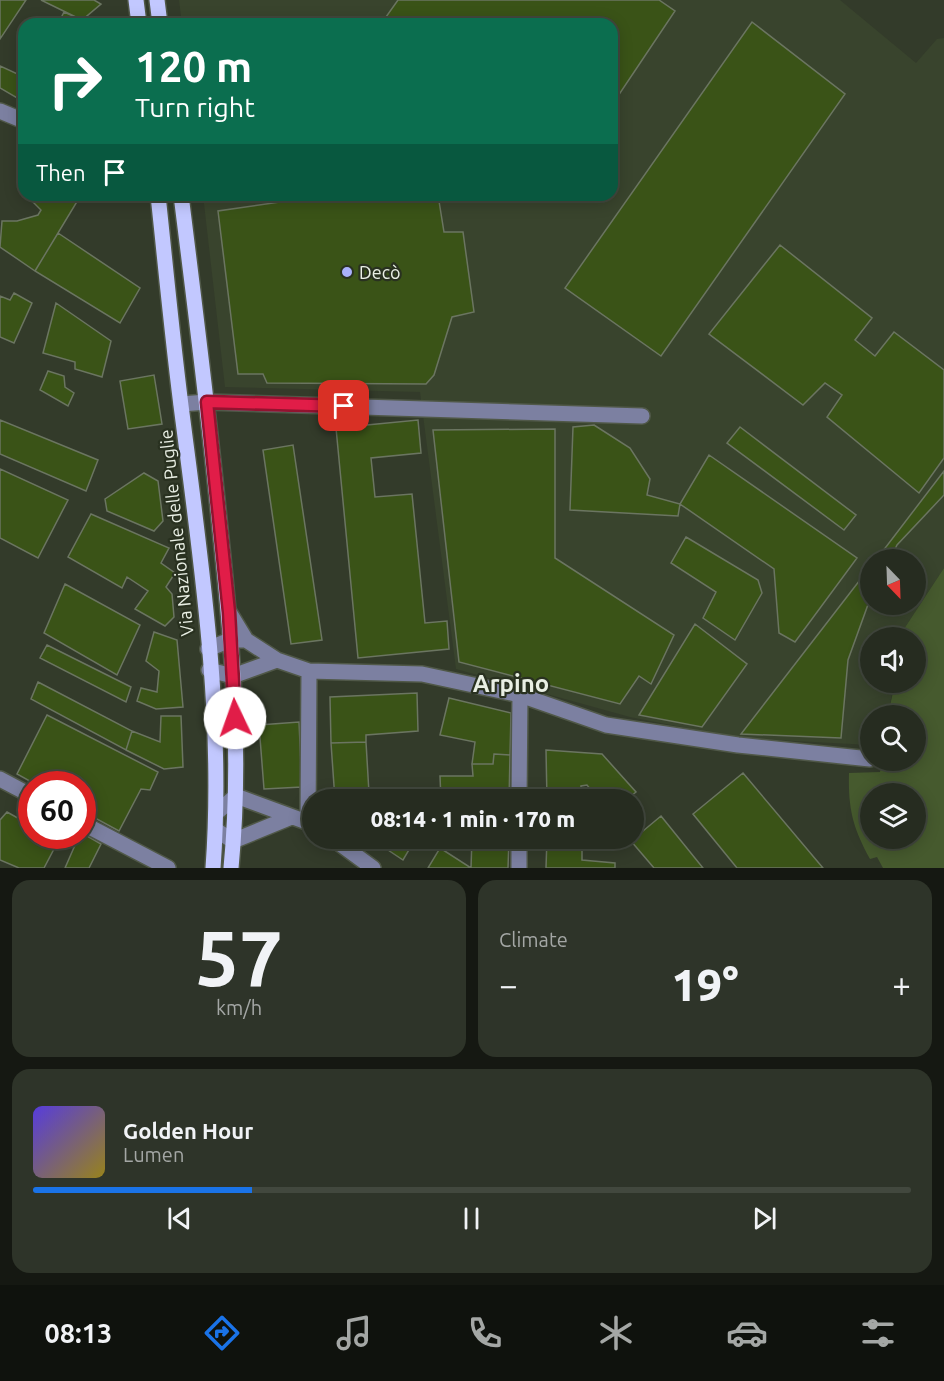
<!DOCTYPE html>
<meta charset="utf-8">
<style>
body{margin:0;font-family:Ubuntu,sans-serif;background:#2e3429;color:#f1f3f6;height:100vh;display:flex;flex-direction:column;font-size:22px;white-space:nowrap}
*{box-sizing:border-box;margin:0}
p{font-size:20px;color:#a4a7a5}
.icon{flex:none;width:33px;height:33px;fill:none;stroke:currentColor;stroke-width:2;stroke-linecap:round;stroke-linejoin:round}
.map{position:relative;height:868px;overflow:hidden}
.side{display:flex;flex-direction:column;gap:12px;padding:12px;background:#151812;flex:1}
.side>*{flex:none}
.guide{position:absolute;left:18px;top:18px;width:600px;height:183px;border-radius:18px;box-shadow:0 3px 15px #0003,0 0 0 2px #42483e;background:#0b6e4f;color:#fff;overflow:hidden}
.needle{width:39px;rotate:157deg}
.tools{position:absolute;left:860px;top:549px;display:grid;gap:12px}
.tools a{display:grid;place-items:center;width:66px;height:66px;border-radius:50%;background:#262c20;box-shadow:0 3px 15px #0003,0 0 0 2px #42483e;font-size:30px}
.speed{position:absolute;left:18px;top:771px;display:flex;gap:12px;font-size:30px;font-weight:700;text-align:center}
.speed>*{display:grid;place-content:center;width:78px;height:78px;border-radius:50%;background:#262c20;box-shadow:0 3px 15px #0003,0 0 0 2px #42483e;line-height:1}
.speed .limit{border:9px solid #d22;background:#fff;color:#111}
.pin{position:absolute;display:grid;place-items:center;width:51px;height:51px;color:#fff;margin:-26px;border-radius:12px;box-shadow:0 3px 9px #0006}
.me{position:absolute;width:66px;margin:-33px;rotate:357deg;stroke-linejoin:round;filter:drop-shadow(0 0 4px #0008)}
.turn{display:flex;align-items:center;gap:21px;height:126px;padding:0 18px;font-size:27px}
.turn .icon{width:78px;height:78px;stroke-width:2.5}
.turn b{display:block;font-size:42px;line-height:51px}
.then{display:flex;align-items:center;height:57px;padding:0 18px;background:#0003;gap:12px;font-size:22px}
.big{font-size:45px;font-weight:800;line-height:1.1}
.side .card{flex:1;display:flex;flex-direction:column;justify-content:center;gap:9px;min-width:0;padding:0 21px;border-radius:18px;background:#2e3429}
.side .dial{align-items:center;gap:0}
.dial b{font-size:78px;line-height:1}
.song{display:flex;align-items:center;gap:18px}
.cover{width:72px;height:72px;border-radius:9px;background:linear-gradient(135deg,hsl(250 70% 55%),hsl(50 70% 35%))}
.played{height:6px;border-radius:3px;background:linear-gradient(90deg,#1a73e8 25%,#42483e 25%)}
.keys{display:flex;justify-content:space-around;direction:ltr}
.heat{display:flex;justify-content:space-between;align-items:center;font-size:33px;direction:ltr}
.side .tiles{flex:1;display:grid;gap:12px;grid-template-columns:1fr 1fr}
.card:last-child{grid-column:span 2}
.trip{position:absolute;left:302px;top:789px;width:342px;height:60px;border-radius:30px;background:#262c20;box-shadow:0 3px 15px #0003,0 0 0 2px #42483e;font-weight:800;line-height:60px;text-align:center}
.tabs{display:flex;height:96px;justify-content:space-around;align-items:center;background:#0f120d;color:#a4a7a5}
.tabs .icon{width:42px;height:42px}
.tabs .active{color:#1a73e8}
.tabs b{font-size:27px;color:#f1f3f6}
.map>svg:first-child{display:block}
.built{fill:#39442d;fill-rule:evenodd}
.green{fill:#465a2e;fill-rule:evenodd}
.building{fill:#3a5317;stroke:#6b7561;stroke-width:1.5}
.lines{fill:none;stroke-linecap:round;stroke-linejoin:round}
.minor-casing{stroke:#505848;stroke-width:18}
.major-casing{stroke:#505848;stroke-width:18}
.minor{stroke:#7c80a1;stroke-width:15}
.major{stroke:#c2c8ff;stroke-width:15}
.route-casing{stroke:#92132f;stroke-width:15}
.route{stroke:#e11d48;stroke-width:10}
.poi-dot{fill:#a9b0fc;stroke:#293120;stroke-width:2}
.labels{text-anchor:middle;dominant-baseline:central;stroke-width:4.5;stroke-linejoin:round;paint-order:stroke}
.poi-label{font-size:18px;fill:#e9efe4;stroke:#293120;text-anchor:start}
.street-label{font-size:18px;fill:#e9efe4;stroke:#293120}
.district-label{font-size:24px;font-weight:bold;fill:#e9efe4;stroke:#293120}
</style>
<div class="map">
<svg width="944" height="868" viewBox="0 0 944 868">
<rect width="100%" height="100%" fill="#333b2a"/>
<!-- built -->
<path class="built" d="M 179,0 L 840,0 L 916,63 L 937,39 L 944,38 L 944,568 L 904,629 L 902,637 L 870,638 L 870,682 L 894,683 L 888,715 L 870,716 L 870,745 L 737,738 L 630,717 L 456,669 L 420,392 L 225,387 L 203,195 L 612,195 L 612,24 L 182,24 ZM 870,560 L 915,560 L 915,604 L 870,604 Z"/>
<!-- green -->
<path class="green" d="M 944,568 L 944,868 L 883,868 L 877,857 L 870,859 C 853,828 848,809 849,773 L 880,772 L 882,761 L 915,760 L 915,716 L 888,715 L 895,683 L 915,682 L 915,638 L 903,637 L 904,629 ZM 870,794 L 915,794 L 915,838 L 870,838 Z"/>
<!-- building -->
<path class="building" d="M 0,0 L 26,0 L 0,39 Z
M 41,0 L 94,0 L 101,4 L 82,20 Z
M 398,0 L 659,0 L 675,11 L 612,105 L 612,24 L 381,24 Z
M 64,12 L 82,20 L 78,24 L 58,24 Z
M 752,22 L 845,94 L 661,356 L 565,288 Z
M 0,66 L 24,77 L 24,102 L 0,88 Z
M 26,195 L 81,195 L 35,271 L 0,247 L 2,221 L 17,221 L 38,215 L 41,210 Z
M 328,195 L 438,195 L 444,232 L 463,232 L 474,312 L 452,317 L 434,375 L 426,384 L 267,383 L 263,374 L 238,374 L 218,211 Z
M 58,233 L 140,288 L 120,323 L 35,271 Z
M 780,245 L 872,318 L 855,340 L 875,356 L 894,332 L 944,370 L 944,458 L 919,493 L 827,417 L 842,395 L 825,383 L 803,405 L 709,334 Z
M 14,293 L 32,303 L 14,343 L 0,337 L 0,296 L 10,300 Z
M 56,303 L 111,341 L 102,377 L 75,369 L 75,362 L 43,353 Z
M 48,371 L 64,376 L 65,387 L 74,393 L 68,406 L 40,390 Z
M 154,375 L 162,424 L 128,429 L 120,381 Z
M 0,420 L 98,460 L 86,491 L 0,454 Z
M 418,420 L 421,453 L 371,458 L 375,497 L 412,494 L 425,623 L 447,621 L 449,649 L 358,658 L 336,428 Z
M 594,425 L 630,448 L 650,479 L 647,495 L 680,504 L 678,516 L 570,510 L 573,427 Z
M 740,427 L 856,515 L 844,530 L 727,443 Z
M 555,429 L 555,558 L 674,635 L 651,684 L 639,676 L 620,704 L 459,662 L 433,430 Z
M 293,445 L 322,640 L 291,644 L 263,450 Z
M 709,455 L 857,558 L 795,642 L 779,633 L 774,569 L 680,504 Z
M 0,469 L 68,500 L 38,558 L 0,538 Z
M 944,471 L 944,495 L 897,545 L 890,560 L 876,560 Z
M 144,473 L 158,481 L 163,521 L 154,531 L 107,511 L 105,499 Z
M 91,514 L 169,548 L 161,563 L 175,573 L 166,587 L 172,594 L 174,617 L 165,626 L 135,609 L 148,591 L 127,577 L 122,588 L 68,557 Z
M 686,537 L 758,580 L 762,593 L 735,640 L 703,618 L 716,592 L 671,563 Z
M 870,567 L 870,599 L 848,660 L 841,738 L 741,734 Z
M 65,584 L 140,625 L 117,675 L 44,633 Z
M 695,624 L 747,664 L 702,727 L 639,715 Z
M 154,632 L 177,640 L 183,707 L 156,709 L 137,701 L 141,688 L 157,692 L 159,671 L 146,661 Z
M 47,645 L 131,687 L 126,702 L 40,658 Z
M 38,682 L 132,731 L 126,750 L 31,699 Z
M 417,693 L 418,731 L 366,735 L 366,742 L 331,743 L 330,697 Z
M 449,698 L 511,713 L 510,755 L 494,754 L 493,764 L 472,764 L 475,742 L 440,735 Z
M 47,715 L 158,772 L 150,790 L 141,789 L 119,831 L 82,811 L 82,784 L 35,784 L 17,774 Z
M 161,716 L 181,716 L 183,767 L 164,769 L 126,750 L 132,731 L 160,742 Z
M 299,722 L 302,787 L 264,789 L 259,725 Z
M 366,742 L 369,793 L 377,800 L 335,800 L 331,743 Z
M 546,750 L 602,754 L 636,792 L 626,800 L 599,800 L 587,785 L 581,786 L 581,800 L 547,800 Z
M 494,754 L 510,755 L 509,800 L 441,800 L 440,776 L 473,776 L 472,764 L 493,764 Z
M 743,773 L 823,868 L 737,868 L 693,814 Z
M 7,812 L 32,826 L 32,836 L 41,836 L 40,839 L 55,847 L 44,868 L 19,868 L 0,860 L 0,820 Z
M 661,816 L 703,868 L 654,868 L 631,841 Z
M 82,833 L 101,844 L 89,868 L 65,868 L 79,836 Z
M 370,838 L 416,838 L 403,860 Z
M 472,838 L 509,838 L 508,868 L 471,868 Z
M 547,838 L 582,838 L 582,860 L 615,863 L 615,868 L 546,868 Z
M 440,848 L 471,868 L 472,868 L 428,868 Z"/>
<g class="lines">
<!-- minor casing -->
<g class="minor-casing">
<path id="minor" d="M 0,111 L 24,121
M 181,404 L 207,402 L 642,416
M 229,612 L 246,640 L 277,660 L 309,671 L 422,674 L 520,695 L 606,725 L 738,745 L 870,759
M 208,649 L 230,640 L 243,640
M 209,670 L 233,676 L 277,660
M 0,779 L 32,796
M 519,800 L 520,695
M 216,813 L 236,796 L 312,824
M 308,821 L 309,671
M 82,823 L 168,868
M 216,830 L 233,841 L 289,818
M 332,838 L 373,868
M 519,868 L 519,838"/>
</g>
<!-- major casing -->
<g class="major-casing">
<path id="major" d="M 136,0 L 139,24
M 157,0 L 160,24
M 158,195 C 166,270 173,346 183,421 C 202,568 224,719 213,868
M 181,195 C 195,306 209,417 220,529 C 232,641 242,755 231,868"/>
</g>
<!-- minor -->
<use href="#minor" class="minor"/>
<!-- major -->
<use href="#major" class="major"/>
</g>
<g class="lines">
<!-- route casing -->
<g class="route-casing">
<path id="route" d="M 235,718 L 229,612 L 207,402 L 344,406"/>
</g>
<!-- route -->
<use href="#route" class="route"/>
</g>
<!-- markers -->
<circle class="poi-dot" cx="347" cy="272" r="6"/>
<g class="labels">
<!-- poi labels -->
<g class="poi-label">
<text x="359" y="272">Decò</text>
</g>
<!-- street labels -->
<g class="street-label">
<text transform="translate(176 533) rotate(-96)">Via Nazionale delle Puglie</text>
</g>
<!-- district labels -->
<g class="district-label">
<text x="511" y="683">Arpino</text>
</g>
</g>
</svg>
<div class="tools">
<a><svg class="needle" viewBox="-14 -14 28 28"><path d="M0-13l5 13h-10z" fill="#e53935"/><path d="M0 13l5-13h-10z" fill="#a4a7a5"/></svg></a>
<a><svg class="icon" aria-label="sound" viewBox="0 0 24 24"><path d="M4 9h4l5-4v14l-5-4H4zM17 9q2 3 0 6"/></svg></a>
<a><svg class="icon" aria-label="search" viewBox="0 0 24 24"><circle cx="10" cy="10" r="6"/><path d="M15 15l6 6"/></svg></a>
<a><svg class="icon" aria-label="layers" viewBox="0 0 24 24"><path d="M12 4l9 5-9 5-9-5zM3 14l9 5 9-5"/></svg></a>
</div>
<div class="speed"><div class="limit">60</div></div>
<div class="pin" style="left:344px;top:406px;background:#d93025"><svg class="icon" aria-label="arrive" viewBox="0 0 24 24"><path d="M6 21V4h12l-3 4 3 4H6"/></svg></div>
<svg class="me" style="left:235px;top:718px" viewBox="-20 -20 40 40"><circle r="19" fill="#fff"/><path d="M0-13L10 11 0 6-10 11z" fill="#e11d48"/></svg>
<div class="trip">08:14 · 1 min · 170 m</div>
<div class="guide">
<div class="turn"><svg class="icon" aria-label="right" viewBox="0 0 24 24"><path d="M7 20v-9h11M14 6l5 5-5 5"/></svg><div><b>120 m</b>Turn right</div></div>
<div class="then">Then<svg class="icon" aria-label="arrive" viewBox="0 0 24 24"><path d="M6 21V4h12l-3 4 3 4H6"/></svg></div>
</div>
</div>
<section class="side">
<div class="tiles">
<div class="card dial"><b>57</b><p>km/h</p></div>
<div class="card"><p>Climate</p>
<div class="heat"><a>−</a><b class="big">19°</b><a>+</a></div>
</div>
<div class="card">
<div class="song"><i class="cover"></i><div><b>Golden Hour</b><p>Lumen</p></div></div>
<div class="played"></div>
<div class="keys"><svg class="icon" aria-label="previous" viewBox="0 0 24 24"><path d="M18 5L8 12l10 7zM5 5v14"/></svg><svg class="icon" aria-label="pause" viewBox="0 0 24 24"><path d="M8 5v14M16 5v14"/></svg><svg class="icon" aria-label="next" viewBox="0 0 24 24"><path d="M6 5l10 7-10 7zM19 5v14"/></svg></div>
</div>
</div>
</section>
<nav class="tabs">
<b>08:13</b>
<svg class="icon active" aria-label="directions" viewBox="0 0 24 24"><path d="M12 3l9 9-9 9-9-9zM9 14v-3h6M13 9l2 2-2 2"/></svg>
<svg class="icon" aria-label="music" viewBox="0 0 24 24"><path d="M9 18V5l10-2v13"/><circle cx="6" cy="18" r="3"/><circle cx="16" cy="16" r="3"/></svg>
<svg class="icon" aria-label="phone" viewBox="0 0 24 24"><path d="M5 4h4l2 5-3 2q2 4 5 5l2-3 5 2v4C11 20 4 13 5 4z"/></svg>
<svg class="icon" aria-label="climate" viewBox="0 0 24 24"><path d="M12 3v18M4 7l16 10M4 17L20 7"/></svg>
<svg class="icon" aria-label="car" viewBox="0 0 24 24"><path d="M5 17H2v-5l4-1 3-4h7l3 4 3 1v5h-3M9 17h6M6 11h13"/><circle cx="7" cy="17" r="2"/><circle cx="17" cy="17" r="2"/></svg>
<svg class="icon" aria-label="filters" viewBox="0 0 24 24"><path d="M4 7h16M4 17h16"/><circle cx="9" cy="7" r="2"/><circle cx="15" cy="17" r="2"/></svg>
</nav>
